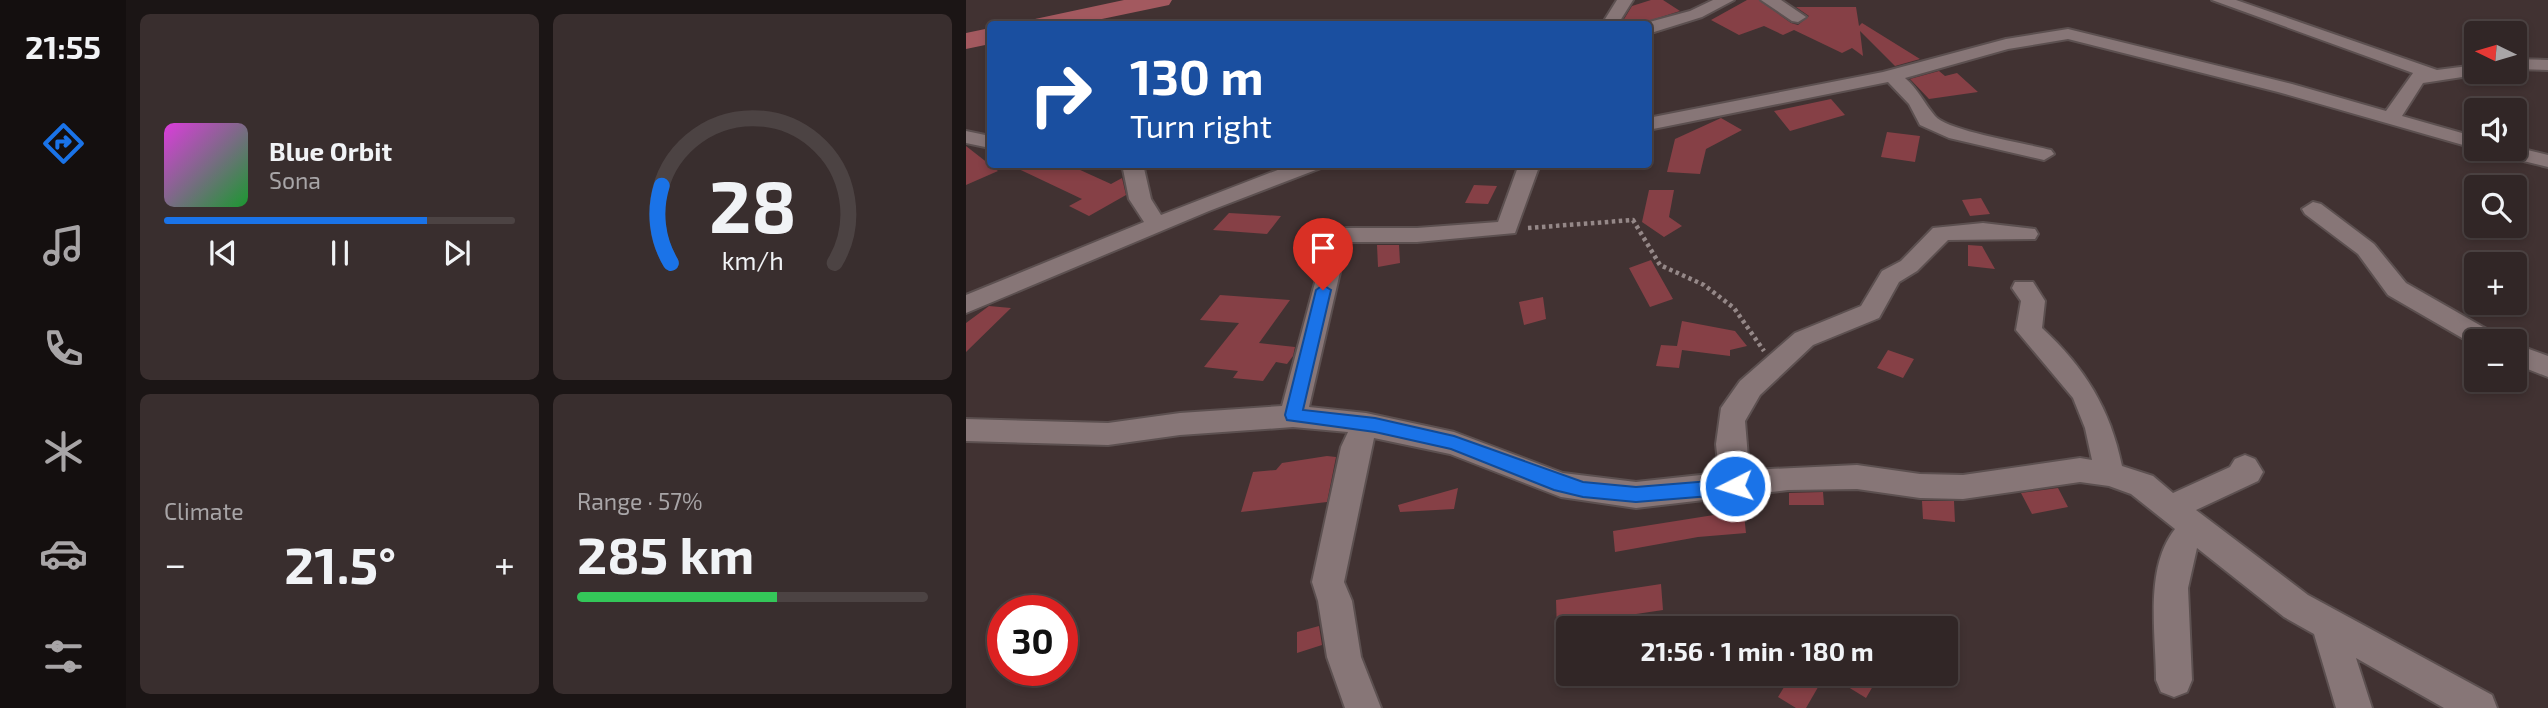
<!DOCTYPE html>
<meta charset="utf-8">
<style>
body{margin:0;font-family:"Exo 2",sans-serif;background:#392e2e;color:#f1f3f6;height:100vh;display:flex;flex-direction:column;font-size:26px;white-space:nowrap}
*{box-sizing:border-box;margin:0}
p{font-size:23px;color:#a8a5a7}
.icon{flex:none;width:38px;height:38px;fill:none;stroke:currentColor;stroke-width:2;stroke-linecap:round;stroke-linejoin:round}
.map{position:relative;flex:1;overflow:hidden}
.details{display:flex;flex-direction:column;gap:14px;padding:14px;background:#1b1515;width:840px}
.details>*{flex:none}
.top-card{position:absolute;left:21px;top:21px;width:665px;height:147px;border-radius:7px;box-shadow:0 4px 10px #0003,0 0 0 2px #4c4343;background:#1a4fa0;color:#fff;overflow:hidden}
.needle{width:46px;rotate:275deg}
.controls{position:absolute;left:1498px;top:21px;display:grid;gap:14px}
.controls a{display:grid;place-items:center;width:63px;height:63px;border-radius:7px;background:#312626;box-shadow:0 4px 10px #0003,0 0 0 2px #4c4343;font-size:35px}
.speed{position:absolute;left:21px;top:595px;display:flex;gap:14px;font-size:35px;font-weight:700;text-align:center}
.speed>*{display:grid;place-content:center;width:91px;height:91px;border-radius:50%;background:#312626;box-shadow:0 4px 10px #0003,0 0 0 2px #4c4343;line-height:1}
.speed .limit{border:10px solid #d22;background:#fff;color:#111}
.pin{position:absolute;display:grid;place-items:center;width:60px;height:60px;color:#fff;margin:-72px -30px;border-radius:50% 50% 50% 0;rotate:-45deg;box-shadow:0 0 7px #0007}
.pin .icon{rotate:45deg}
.me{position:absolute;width:77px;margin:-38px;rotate:265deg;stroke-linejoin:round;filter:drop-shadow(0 0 5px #0008)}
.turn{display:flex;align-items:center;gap:24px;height:147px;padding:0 28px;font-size:32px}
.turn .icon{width:91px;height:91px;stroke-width:2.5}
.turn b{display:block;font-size:49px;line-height:60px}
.big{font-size:52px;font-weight:700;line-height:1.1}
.details .card{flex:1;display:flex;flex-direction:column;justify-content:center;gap:10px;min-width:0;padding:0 24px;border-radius:10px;background:#392e2e}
.details .dial{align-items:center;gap:0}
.dial svg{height:182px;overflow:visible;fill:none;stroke:#4c4343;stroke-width:7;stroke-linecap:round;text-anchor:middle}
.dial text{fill:#f1f3f6;stroke:none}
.song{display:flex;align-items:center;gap:21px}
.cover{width:84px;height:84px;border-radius:10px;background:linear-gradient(135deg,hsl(300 70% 55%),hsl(130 70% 35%))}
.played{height:7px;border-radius:4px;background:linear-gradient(90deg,#1a73e8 75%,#4c4343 75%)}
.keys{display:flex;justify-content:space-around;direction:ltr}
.heat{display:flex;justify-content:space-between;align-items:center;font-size:38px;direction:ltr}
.charge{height:10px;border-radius:5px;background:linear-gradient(90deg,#34c759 57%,#4c4343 0)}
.details .tiles{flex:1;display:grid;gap:14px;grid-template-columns:repeat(2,1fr)}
.trip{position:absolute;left:590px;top:616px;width:402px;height:70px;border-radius:7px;background:#312626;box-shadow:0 4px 10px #0003,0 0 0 2px #4c4343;font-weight:700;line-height:70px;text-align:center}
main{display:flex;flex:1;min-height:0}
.tab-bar{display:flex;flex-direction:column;width:126px;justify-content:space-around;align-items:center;background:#140f0f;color:#a8a5a7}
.tab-bar .icon{width:49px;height:49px}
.tab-bar .active{color:#1a73e8}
.tab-bar b{font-size:32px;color:#f1f3f6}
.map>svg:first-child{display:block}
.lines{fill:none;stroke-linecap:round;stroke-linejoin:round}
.river{fill:#a3595f;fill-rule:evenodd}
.building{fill:#864046}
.minor-casing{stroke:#5c5050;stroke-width:4}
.path{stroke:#958888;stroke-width:4.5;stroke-dasharray:3.5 3.5;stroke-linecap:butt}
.minor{fill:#877677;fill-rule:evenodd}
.route{fill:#1a73e8;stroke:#114b97;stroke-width:2}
</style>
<main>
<nav class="tab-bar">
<b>21:55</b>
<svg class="icon active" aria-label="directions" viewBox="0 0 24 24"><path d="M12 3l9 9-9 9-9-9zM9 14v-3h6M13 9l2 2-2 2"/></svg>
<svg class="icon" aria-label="music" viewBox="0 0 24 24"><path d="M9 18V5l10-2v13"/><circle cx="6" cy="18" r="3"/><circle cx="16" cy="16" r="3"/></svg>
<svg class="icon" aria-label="phone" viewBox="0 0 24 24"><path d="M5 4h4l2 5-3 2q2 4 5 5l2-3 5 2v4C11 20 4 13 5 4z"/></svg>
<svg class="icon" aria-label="climate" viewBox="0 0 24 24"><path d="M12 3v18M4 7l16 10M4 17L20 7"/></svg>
<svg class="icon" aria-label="car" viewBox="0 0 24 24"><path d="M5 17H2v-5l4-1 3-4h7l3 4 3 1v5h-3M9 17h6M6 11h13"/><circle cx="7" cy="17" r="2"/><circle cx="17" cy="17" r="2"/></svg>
<svg class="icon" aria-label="filters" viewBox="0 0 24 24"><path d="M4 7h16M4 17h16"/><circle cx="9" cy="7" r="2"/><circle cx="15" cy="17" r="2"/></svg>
</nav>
<section class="details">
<div class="tiles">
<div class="card">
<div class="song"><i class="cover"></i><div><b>Blue Orbit</b><p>Sona</p></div></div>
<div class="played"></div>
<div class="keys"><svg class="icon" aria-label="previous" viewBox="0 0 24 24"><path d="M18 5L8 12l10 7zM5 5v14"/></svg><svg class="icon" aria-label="pause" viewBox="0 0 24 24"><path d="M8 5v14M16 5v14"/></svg><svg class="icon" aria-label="next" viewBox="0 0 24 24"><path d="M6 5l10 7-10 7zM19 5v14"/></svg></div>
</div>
<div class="card dial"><svg viewBox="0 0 100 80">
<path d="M14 69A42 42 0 1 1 86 69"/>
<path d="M14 69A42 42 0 0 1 10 35" stroke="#1a73e8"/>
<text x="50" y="56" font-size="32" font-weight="700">28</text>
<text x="50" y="72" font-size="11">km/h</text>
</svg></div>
<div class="card"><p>Climate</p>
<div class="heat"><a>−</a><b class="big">21.5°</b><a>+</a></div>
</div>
<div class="card"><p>Range · 57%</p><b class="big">285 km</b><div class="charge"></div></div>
</div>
</section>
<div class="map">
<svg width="1582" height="708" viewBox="0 0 1582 708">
<rect width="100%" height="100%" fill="#413232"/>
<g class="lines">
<!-- river -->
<path class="river" d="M 158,0 L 206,0 L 203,5 L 112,24 L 65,24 L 69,19 Z
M 24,28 L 24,44 L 0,49 L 0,33 Z"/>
</g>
<!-- building -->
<path class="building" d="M 685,0 L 697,0 L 714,11 L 673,24 L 655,24 L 666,6 Z
M 781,0 L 793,0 L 825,23 L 832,25 L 843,16 L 830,7 L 890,7 L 893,26 L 896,23 L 954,59 L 929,66 L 894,31 L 897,56 L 886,48 L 876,53 L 828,30 L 817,35 L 798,26 L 773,35 L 745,20 Z
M 973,71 L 979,76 L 991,73 L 1012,92 L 963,99 L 944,79 Z
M 865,99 L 879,115 L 824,131 L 808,111 Z
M 755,118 L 776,130 L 740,149 L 734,174 L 701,172 L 709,139 Z
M 921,132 L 954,136 L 949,162 L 915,157 Z
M 0,146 L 32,171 L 0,185 Z
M 42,164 L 101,164 L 145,184 L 156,178 L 160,195 L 123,216 L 103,206 L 116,199 Z
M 508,185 L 531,186 L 522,204 L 499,203 Z
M 683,190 L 708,190 L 703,217 L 716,226 L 698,237 L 676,222 Z
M 1015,198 L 1024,214 L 1004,216 L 996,200 Z
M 263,213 L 315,216 L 301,234 L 247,230 Z
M 411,245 L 433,245 L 434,263 L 412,267 Z
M 1002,245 L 1016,246 L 1029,269 L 1002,266 Z
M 685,260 L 707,299 L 684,307 L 663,268 Z
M 254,295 L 324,300 L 293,343 L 329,347 L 327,356 L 321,364 L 310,362 L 297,381 L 267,378 L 272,371 L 238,367 L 273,323 L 234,320 Z
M 577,297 L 580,319 L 558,325 L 553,302 Z
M 23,306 L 45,308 L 0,352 L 0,323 Z
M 716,321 L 769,331 L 781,346 L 764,350 L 764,356 L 716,350 L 713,368 L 690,366 L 695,345 L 711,346 Z
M 922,350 L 948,359 L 937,378 L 911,368 Z
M 361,456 L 370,457 L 361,502 L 275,512 L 287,472 L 310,470 L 316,463 Z
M 492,488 L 488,509 L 434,512 L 432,505 Z
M 1092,488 L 1102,507 L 1066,514 L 1055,493 Z
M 857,492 L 858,505 L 823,505 L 823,493 Z
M 956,501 L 988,501 L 989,522 L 957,519 Z
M 777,505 L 780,533 L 732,537 L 649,552 L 647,531 L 754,514 L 753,508 Z
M 695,584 L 697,610 L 630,620 L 631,624 L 591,631 L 590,600 Z
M 353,626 L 356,645 L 331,653 L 331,632 Z
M 826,674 L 842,674 L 855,682 L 840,708 L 830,708 L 812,697 Z
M 861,674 L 914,674 L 900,698 Z"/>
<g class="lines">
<!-- minor casing -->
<g class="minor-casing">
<path id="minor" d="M 651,0 L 667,0 L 652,24 L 636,24 Z
M 747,0 L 768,0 L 736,17 L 688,32 L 682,33 L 682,24 L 676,24 L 724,11 Z
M 795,0 L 815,0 L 840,17 L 832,22 L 826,21 Z
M 1246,0 L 1270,0 L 1471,70 L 1510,65 L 1510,72 L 1518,72 L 1516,74 L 1457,83 L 1436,116 L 1510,137 L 1511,149 L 1312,92 L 1102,39 L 1042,49 L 939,78 C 952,89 958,103 969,116 C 981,131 1063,144 1085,150 L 1088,154 L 1078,160 L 983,138 L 954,125 L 943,104 L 922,82 L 682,130 L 682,118 L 917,72 L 1040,39 L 1102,29 L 1326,84 L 1420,111 L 1447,73 Z
M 1549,59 L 1582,60 L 1582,70 L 1549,69 Z
M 0,131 L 24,136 L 24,148 L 0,143 Z
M 1549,147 L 1582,155 L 1582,167 L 1524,153 L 1521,149 Z
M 156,164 L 177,164 L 185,199 L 195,215 L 327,164 L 358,164 L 355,168 L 243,211 L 0,313 L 0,295 L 178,222 L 163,199 Z
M 553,164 L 574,164 L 549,233 L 451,242 L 385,242 L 380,246 L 343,407 L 400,413 L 488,432 L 597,473 L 670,482 L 753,473 L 750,444 L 755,408 L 774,381 L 829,333 L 895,306 L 916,271 L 935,261 L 967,228 L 1017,223 L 1069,229 L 1072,234 L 1069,239 L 982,240 L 951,271 L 933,282 L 913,318 L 847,345 L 794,395 L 779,421 L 783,470 L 891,465 L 954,474 L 997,475 L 1114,458 L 1126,460 L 1119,428 L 1107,398 L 1050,330 L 1055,301 L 1046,288 L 1049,282 L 1067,282 L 1079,301 L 1076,328 C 1119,368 1144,408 1156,466 L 1187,476 L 1207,493 L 1264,467 L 1269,459 L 1279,455 L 1289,459 L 1297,472 L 1292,481 L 1230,510 L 1342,595 L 1526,695 L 1531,708 L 1478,708 L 1390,658 L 1406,708 L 1370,708 L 1348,634 L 1318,617 L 1231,548 L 1222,588 L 1226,680 L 1221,692 L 1208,697 L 1195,692 L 1190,680 C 1190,634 1178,568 1209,529 L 1165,494 L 1143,486 L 1114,482 L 997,499 L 954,498 L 891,489 L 822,490 L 670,508 L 595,497 L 484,454 L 408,438 L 378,582 L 386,601 L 395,657 L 415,708 L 379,708 L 361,657 L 352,601 L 346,582 L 375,447 L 382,432 L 327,427 L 214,435 L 142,445 L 0,441 L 0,419 L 142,423 L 214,413 L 316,406 L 361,238 L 380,228 L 451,228 L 532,222 Z
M 1347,202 L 1355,204 L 1408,244 L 1440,283 L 1531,335 L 1535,341 L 1510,341 L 1510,346 L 1422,295 L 1392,254 L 1339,214 L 1336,209 Z
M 1549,344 L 1582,356 L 1582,377 L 1549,364 Z"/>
</g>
<!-- path -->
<path class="path" d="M 562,228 L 667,220 L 694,265 L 738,285 L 768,308 L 798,351"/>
<!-- minor -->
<use href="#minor" class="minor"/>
</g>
<!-- route -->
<path class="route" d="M 357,285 L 365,290 L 337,410 L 409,418 L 488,436 L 617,482 L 670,487 L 769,479 L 779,486 L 769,494 L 670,502 L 617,497 L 588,490 L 485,449 L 409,432 L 321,420 L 319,415 L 350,290 Z"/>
</svg>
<div class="controls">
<a><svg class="needle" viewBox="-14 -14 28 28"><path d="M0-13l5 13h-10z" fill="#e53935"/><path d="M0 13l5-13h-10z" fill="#a8a5a7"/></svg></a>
<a><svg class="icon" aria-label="sound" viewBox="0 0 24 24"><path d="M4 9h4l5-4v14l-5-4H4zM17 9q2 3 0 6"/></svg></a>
<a><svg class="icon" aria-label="search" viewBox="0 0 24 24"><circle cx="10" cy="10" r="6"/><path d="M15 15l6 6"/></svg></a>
<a>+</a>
<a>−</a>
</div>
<div class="speed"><div class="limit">30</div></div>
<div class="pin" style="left:357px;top:290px;background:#d93025"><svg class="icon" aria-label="arrive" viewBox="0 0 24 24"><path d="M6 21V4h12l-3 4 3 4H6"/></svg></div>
<svg class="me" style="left:769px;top:486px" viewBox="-20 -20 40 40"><circle r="17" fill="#1a73e8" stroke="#fff" stroke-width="3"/><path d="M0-11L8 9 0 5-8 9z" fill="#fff"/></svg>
<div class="trip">21:56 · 1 min · 180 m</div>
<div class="top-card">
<div class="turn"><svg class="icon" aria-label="right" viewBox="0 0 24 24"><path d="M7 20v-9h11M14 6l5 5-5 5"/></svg><div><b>130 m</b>Turn right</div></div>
</div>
</div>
</main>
